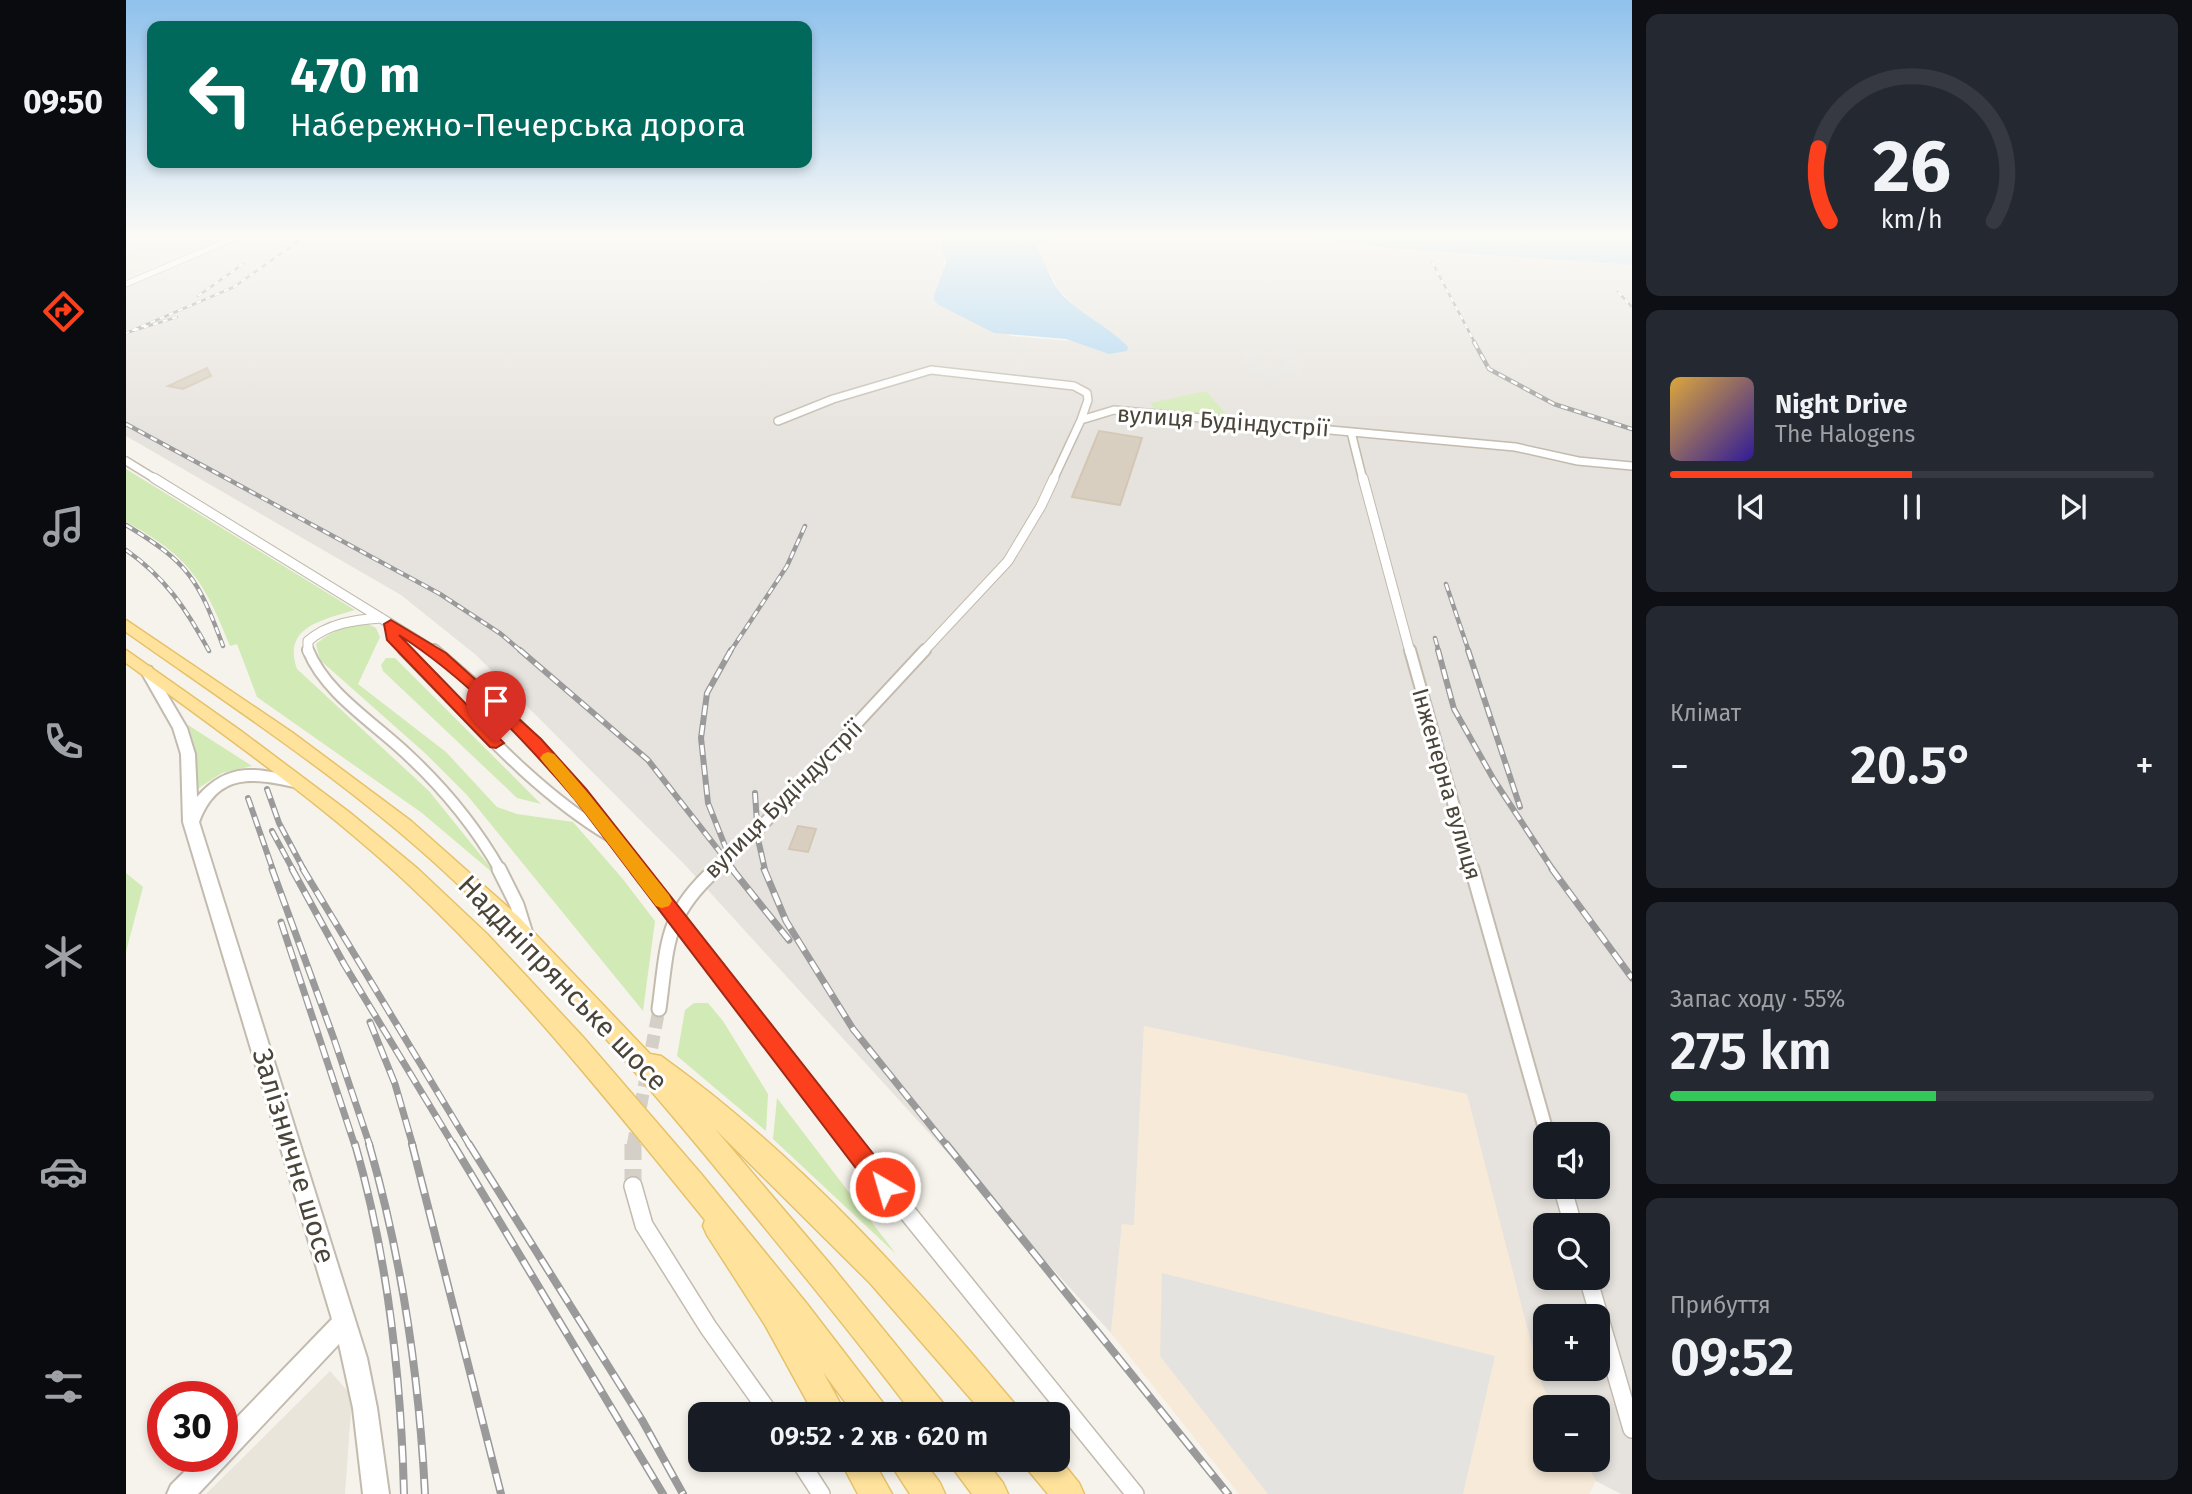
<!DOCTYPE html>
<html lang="uk">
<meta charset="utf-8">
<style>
body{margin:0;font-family:"Fira Sans",sans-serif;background:#242831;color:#f1f3f6;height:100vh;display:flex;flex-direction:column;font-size:26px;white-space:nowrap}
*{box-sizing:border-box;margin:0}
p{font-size:23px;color:#9ea1a6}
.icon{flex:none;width:38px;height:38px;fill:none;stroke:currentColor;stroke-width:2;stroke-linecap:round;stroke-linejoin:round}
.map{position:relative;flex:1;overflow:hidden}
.panel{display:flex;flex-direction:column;gap:14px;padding:14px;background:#0d0f14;width:560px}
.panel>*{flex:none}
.hud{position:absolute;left:21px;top:21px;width:665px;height:147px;border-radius:14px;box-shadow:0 4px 10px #0003;background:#00695c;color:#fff;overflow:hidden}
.controls{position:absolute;left:1407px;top:1122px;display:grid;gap:14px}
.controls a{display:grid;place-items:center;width:77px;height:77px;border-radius:14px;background:#171b24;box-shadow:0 4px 10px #0003;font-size:35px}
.speed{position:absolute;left:21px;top:1381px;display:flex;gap:14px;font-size:35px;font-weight:700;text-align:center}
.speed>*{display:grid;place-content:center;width:91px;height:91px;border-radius:50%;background:#171b24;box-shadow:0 4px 10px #0003;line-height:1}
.speed .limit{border:10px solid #d22;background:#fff;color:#111}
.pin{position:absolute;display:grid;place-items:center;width:60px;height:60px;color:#fff;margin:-72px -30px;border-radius:50% 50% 50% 0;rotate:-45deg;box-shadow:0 0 7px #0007}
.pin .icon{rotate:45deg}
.me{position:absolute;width:77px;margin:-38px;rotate:322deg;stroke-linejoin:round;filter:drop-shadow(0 0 5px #0008)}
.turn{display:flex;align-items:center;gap:24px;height:147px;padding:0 28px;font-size:32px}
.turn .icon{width:91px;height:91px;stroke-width:2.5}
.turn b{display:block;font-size:49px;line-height:60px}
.big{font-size:52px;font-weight:600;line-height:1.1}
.panel .card{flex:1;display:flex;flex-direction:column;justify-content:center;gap:10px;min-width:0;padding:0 24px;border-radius:14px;background:#242831}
.panel .dial{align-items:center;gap:0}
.dial svg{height:182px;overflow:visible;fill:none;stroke:#363941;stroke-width:7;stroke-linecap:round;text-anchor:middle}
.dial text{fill:#f1f3f6;stroke:none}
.song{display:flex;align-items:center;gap:21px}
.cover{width:84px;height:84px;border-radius:10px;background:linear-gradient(135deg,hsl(40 70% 55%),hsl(250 70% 35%))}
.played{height:7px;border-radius:4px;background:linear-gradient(90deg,#fc3f1d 50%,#363941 50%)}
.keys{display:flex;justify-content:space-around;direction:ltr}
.heat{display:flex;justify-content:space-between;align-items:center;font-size:38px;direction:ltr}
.charge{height:10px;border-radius:5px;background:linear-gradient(90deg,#34c759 55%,#363941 0)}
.trip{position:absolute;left:562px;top:1402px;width:382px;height:70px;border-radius:14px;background:#171b24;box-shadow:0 4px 10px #0003;font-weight:600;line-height:70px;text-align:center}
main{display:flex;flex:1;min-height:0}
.dock{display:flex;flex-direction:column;width:126px;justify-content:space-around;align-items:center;background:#090b0e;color:#9ea1a6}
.dock .icon{width:49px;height:49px}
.dock .active{color:#fc3f1d}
.dock b{font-size:32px;color:#f1f3f6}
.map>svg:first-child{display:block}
.residential{fill:#eae5da}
.commercial{fill:#f7ead8}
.industrial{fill:#e6e2dd;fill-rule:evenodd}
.green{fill:#d2eab5}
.parking{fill:#e5e3e0}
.water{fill:#a9d4f2}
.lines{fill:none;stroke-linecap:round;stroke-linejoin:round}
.taxiway{fill:#c8c6c3;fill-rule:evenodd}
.building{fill:#d8cfc1;stroke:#d3c7b4;stroke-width:2}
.minor-tunnel-far1{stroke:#d4d0c8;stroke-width:13;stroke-dasharray:13 7;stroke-linecap:butt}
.minor-tunnel{stroke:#d4d0c8;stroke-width:17;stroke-dasharray:17 9;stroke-linecap:butt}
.minor-far5-casing{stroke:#c2bbae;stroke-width:7}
.minor-far4-casing{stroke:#c2bbae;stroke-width:10}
.minor-far3-casing{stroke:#c2bbae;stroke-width:11}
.minor-far2-casing{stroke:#c2bbae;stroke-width:14}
.minor-far1-casing{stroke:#c2bbae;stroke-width:17}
.minor-casing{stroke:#c2bbae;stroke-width:20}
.tertiary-casing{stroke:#c2bbae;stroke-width:4}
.primary-casing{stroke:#e6c16a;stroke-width:3}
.minor-far5{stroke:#fff;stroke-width:5}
.minor-far4{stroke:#fff;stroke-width:7}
.minor-far3{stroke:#fff;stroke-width:9}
.minor-far2{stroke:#fff;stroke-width:10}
.minor-far1{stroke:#fff;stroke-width:13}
.minor{stroke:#fff;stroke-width:17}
.tertiary{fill:#fff;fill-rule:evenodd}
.primary{fill:#ffe39c;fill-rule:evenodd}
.rail-far4-casing{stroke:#9a9a9a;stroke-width:2.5}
.rail-far3-casing{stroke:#9a9a9a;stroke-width:4.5}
.rail-far2-casing{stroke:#9a9a9a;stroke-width:6}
.rail-far1-casing{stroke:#9a9a9a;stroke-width:7}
.rail-casing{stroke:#9a9a9a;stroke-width:8}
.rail-far4{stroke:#fff;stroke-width:2;stroke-dasharray:5;stroke-linecap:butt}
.rail-far3{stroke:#fff;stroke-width:2.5;stroke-dasharray:7;stroke-linecap:butt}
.rail-far2{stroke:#fff;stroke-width:3.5;stroke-dasharray:10;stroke-linecap:butt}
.rail-far1{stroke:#fff;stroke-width:4.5;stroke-dasharray:13;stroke-linecap:butt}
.rail{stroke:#fff;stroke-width:5;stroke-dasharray:17;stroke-linecap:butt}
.route{fill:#fc3f1d;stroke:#a42913;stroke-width:2}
.slow{fill:#f59e0b}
.labels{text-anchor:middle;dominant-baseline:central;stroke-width:6;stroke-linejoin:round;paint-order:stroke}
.street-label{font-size:23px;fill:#4b4439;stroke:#fff}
.near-street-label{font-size:28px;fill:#4b4439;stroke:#fff}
</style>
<main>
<nav class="dock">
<b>09:50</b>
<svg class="icon active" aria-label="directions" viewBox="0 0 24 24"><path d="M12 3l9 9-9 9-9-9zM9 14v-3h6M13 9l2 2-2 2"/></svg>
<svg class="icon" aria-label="music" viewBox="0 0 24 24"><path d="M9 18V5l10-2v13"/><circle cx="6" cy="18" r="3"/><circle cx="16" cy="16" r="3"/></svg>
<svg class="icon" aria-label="phone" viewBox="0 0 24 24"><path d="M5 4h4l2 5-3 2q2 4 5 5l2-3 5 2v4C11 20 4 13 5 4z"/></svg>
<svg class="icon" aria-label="climate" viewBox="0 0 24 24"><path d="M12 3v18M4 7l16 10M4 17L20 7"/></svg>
<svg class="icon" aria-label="car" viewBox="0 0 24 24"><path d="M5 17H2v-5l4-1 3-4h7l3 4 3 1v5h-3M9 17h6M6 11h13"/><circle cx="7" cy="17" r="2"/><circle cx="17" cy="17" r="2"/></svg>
<svg class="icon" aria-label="filters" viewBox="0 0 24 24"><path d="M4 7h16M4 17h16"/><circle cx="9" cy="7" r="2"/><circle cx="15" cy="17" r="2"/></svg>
</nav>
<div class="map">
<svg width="1506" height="1494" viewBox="0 0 1506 1494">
<rect width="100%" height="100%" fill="#f6f3ec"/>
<!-- residential -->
<path class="residential" d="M 18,251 L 62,255 L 0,282 L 0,259 Z
M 204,1371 L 226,1396 L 219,1494 L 80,1494 Z"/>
<!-- commercial -->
<path class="commercial" d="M 1018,1026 L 1342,1094 L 1416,1385 L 1428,1407 L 1419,1407 L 1419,1460 L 1458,1460 L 1470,1481 L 1463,1494 L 1113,1494 L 985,1333 L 996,1224 L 1008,1224 Z"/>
<!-- industrial -->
<path class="industrial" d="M 0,235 L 813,235 L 818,249 L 818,274 L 884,336 L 947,341 L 945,302 L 932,289 L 910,245 L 944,235 L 1163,235 L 1265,248 L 1506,265 L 1506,1494 L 1495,1494 L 1470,1481 L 1458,1460 L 1472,1460 L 1472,1407 L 1428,1407 L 1416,1385 L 1341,1094 L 1018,1026 L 1008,1225 L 996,1224 L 985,1333 L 560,866 L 350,655 L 275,595 L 0,436 L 0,282 L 61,255 L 18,251 L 0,259 ZM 1419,1134 L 1472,1134 L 1472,1186 L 1419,1186 ZM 1419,1225 L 1472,1225 L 1472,1278 L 1419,1278 ZM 1419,1316 L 1472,1316 L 1472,1368 L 1419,1368 Z"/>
<!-- green -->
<path class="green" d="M 1080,391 L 1101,415 L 1029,409 L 1024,403 Z
M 0,469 L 229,610 C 196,620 156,627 171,669 L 303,791 L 374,879 L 296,813 L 131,697 L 111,644 L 104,646 C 78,581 63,556 0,522 Z
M 240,623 L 250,628 L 254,637 L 232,684 L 320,752 L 371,807 L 391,814 L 447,822 L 496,878 L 529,921 L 517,1011 L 341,795 L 300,754 L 194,660 L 190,644 C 206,631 219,625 240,623 Z
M 260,658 L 269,658 L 415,804 L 391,798 L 257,671 L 255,665 Z
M 62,725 L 126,766 L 96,773 L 71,789 L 69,747 Z
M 0,873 L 17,887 L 0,952 Z
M 568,1003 L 582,1003 L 597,1021 L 642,1094 L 640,1131 L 551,1056 L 559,1010 Z
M 651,1098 L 770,1254 L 647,1139 Z"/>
<!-- parking -->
<path class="parking" d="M 1168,347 L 1175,377 L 1124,380 L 1118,349 L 1133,350 L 1128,354 L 1130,362 L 1137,368 L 1151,369 L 1158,364 L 1156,356 L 1148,351 Z
M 1036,1273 L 1369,1356 L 1337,1494 L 1142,1494 L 1034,1356 Z"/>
<!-- water -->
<path class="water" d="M 813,235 L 944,235 L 913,243 L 910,247 C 920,260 923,279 933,291 C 952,314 982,325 1002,347 L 1001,351 L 983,354 L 940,339 L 868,333 L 813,305 L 808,300 L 808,295 L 820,263 Z
M 1163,235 L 1506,235 L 1506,265 L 1265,248 Z"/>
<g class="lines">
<!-- taxiway -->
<path class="taxiway" d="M 587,235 L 602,235 L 595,239 Z"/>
</g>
<!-- building -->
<path class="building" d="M 81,368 L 85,376 L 57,389 L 42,386 Z
M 973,431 L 1016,438 L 994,505 L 946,497 Z
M 672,826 L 690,829 L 682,852 L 663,849 Z"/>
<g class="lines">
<!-- minor-tunnel-far1 -->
<path class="minor-tunnel-far1" d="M 507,1146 L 533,1009"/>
<!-- minor-tunnel -->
<path class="minor-tunnel" d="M 507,1186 L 507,1144"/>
<!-- minor-far5 casing -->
<g class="minor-far5-casing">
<path id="minor-far5" d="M 0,284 L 115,235"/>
</g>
<!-- minor-far4 casing -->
<g class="minor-far4-casing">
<path id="minor-far4" d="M 652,421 L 707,399 L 805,370 L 948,386 L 961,393 L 962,400 L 955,420
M 1225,432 L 1237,480
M 0,461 L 31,480
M 927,480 L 955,420 L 988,410 L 1389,447 L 1452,461 L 1506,466"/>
</g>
<!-- minor-far3 casing -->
<g class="minor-far3-casing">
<path id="minor-far3" d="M 28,478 L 310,652
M 1237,478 L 1284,652
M 265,624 L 266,637 L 280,652
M 182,652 L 182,641 C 203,623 228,620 255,618
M 797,652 L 882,561 L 915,506 L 928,478"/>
</g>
<!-- minor-far2 casing -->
<g class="minor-far2-casing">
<path id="minor-far2" d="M 182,650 C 200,695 252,725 285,758 C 320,791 350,828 374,870
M 278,650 C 343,715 405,789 484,836
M 308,650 L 373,706 L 423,757 L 512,870
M 1284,650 L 1346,870
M 588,870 L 630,832 L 799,650"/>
</g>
<!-- minor-far1 casing -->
<g class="minor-far1-casing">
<path id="minor-far1" d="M 373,869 L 391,905 L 400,934
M 511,869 L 727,1146
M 1346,869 L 1421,1134
M 533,1009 C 542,943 538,916 590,869"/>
</g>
<!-- minor casing -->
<g class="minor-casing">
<path id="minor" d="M 726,1144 L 1009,1494
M 507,1186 L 518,1225 L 582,1327 L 644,1414
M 1436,1186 L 1447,1225
M 1462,1278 L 1506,1429
M 673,1460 L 695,1494"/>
</g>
<!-- tertiary casing -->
<g class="tertiary-casing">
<path id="tertiary" d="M 20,666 L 25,667 L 61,728 L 69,754 L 71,797 C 102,761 131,768 173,778 L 178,779 L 180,783 L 178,787 L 173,788 C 129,778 92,771 73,822 L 241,1358 L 251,1408 L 263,1494 L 237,1494 L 227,1408 L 213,1344 L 72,1494 L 41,1494 L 45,1485 L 74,1456 L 96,1456 L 96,1433 L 206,1319 L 57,822 L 55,754 L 47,728 L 14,670 Z"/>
</g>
<!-- primary casing -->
<g class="primary-casing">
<path id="primary" d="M 0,620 L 167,733 L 285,821 L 393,917 L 524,1054 L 535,1056 C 669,1152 783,1278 888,1403 L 892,1414 L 858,1414 L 744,1283 L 589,1129 L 704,1264 L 817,1403 L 821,1414 L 787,1414 C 720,1326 650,1241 580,1156 C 495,1054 408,953 310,864 C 214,777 105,706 0,632 Z
M 0,650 L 115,731 L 223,812 L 292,869 L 361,934 L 457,1037 L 576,1175 L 681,1304 L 757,1403 L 761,1414 L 728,1414 L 697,1372 L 720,1414 L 688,1414 L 639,1325 L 581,1235 L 577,1226 L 579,1220 C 484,1103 390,985 280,882 C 193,801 95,733 0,663 Z
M 931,1456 L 953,1483 L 958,1494 L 922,1494 L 903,1471 L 898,1460 L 931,1460 Z
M 714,1460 L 747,1460 L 766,1494 L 732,1494 Z
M 762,1460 L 797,1460 L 814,1483 L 819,1494 L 784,1494 Z
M 824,1460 L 859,1460 L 877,1483 L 882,1494 L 846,1494 L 829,1471 Z"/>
</g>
<!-- minor-far5 -->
<use href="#minor-far5" class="minor-far5"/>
<!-- minor-far4 -->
<use href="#minor-far4" class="minor-far4"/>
<!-- minor-far3 -->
<use href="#minor-far3" class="minor-far3"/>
<!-- minor-far2 -->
<use href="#minor-far2" class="minor-far2"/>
<!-- minor-far1 -->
<use href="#minor-far1" class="minor-far1"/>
<!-- minor -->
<use href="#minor" class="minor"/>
<!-- tertiary -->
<use href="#tertiary" class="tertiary"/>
<!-- primary -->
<use href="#primary" class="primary"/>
<!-- rail-far4 casing -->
<g class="rail-far4-casing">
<path id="rail-far4" d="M 1306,262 L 1349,343
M 1492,292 L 1506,307
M 72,296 L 117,264
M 51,317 L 0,333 L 108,287 L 181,235"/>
</g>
<!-- rail-far3 casing -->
<g class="rail-far3-casing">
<path id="rail-far3" d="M 1348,342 L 1363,369 L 1428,404 L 1506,429
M 0,424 L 314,594 L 375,634 L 396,652
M 0,525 C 63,563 72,579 97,646
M 0,550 C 39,577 61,610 83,651
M 1320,584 L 1343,652
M 1309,638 L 1313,652
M 604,652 L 661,566 L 679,526"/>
</g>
<!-- rail-far2 casing -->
<g class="rail-far2-casing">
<path id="rail-far2" d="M 394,650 L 522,760 L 608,870
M 1312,650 L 1328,709 L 1368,780 L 1427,870
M 1342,650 L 1394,807
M 141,789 L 153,823 L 178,870
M 629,793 L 632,839 L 639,870
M 122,798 L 147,870
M 146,831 L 167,870
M 601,851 L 582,803 L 575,738 L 581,693 L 605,650"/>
</g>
<!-- rail-far1 casing -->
<g class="rail-far1-casing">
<path id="rail-far1" d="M 146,869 L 208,1039 L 244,1146
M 166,869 L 218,964 L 328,1146
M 177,869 L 344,1146
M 606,869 L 663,940
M 638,869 L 660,921 L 727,1029 L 821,1146
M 1426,869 L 1506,978
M 155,922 L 229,1146
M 244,1022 L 269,1084 L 287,1146"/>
</g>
<!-- rail casing -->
<g class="rail-casing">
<path id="rail" d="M 229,1144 C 262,1258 275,1376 278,1494
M 243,1144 C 276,1259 293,1375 299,1494
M 286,1144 L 375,1494
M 327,1144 L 537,1494
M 343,1144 L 516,1420 L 557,1494
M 820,1144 L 1102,1494"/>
</g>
<!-- rail-far4 -->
<use href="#rail-far4" class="rail-far4"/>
<!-- rail-far3 -->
<use href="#rail-far3" class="rail-far3"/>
<!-- rail-far2 -->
<use href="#rail-far2" class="rail-far2"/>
<!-- rail-far1 -->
<use href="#rail-far1" class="rail-far1"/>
<!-- rail -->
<use href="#rail" class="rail"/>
</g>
<!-- sky -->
<linearGradient id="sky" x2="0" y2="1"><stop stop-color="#8fc1ec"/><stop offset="0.53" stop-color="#fbfaf6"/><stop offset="1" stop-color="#fbfaf6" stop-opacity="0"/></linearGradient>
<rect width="1506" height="444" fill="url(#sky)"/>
<!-- route -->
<path class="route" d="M 265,620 L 320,653 L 415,739 L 460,789 L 767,1179 L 771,1187 L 767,1196 L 759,1199 L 751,1196 L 448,798 C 396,738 340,678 273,635 L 378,743 L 370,748 L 364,747 L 261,640 L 258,624 Z"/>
<!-- slow -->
<path class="slow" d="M 422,752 L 428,754 C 469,799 505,848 543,895 L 546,901 L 543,906 L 536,908 L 530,906 C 492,857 457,808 417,762 L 414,758 L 417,754 Z"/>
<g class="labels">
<!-- street labels -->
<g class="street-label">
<text transform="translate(1097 421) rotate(4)">вулиця Будіндустрії</text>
<text transform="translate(1321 784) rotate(74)">Інженерна вулиця</text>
<text transform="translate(657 799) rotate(-45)">вулиця Будіндустрії</text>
</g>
<!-- near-street labels -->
<g class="near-street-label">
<text transform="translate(437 983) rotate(46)">Наддніпрянське шосе</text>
<text transform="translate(168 1156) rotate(73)">Залізничне шосе</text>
</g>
</g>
</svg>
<div class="controls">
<a><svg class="icon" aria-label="sound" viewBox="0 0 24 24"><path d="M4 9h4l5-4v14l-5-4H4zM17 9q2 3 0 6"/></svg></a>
<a><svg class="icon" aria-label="search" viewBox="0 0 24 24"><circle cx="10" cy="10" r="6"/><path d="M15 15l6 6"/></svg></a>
<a>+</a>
<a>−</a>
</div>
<div class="speed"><div class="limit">30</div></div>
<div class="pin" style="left:370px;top:743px;background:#d93025"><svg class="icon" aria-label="arrive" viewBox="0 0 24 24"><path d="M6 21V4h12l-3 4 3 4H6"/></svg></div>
<svg class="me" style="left:759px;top:1187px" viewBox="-20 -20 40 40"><circle r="17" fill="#fc3f1d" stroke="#fff" stroke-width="3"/><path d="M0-11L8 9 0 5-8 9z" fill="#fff"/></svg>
<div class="trip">09:52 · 2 хв · 620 m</div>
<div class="hud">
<div class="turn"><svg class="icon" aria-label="left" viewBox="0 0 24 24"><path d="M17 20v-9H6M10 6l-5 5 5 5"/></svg><div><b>470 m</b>Набережно-Печерська дорога</div></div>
</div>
</div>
<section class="panel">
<div class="card dial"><svg viewBox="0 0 100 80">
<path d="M14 69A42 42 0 1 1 86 69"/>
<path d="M14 69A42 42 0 0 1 9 37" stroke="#fc3f1d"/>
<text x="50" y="56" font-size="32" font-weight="700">26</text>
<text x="50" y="72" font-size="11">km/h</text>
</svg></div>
<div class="card">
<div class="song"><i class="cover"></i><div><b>Night Drive</b><p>The Halogens</p></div></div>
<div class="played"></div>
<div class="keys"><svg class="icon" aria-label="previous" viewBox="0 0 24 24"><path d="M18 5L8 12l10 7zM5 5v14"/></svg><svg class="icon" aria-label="pause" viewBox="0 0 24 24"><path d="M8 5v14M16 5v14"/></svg><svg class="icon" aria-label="next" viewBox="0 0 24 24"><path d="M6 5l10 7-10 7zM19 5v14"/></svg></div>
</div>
<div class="card"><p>Клімат</p>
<div class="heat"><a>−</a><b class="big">20.5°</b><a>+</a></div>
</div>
<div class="card"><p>Запас ходу · 55%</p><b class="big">275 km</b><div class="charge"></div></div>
<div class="card"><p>Прибуття</p><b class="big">09:52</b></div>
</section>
</main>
